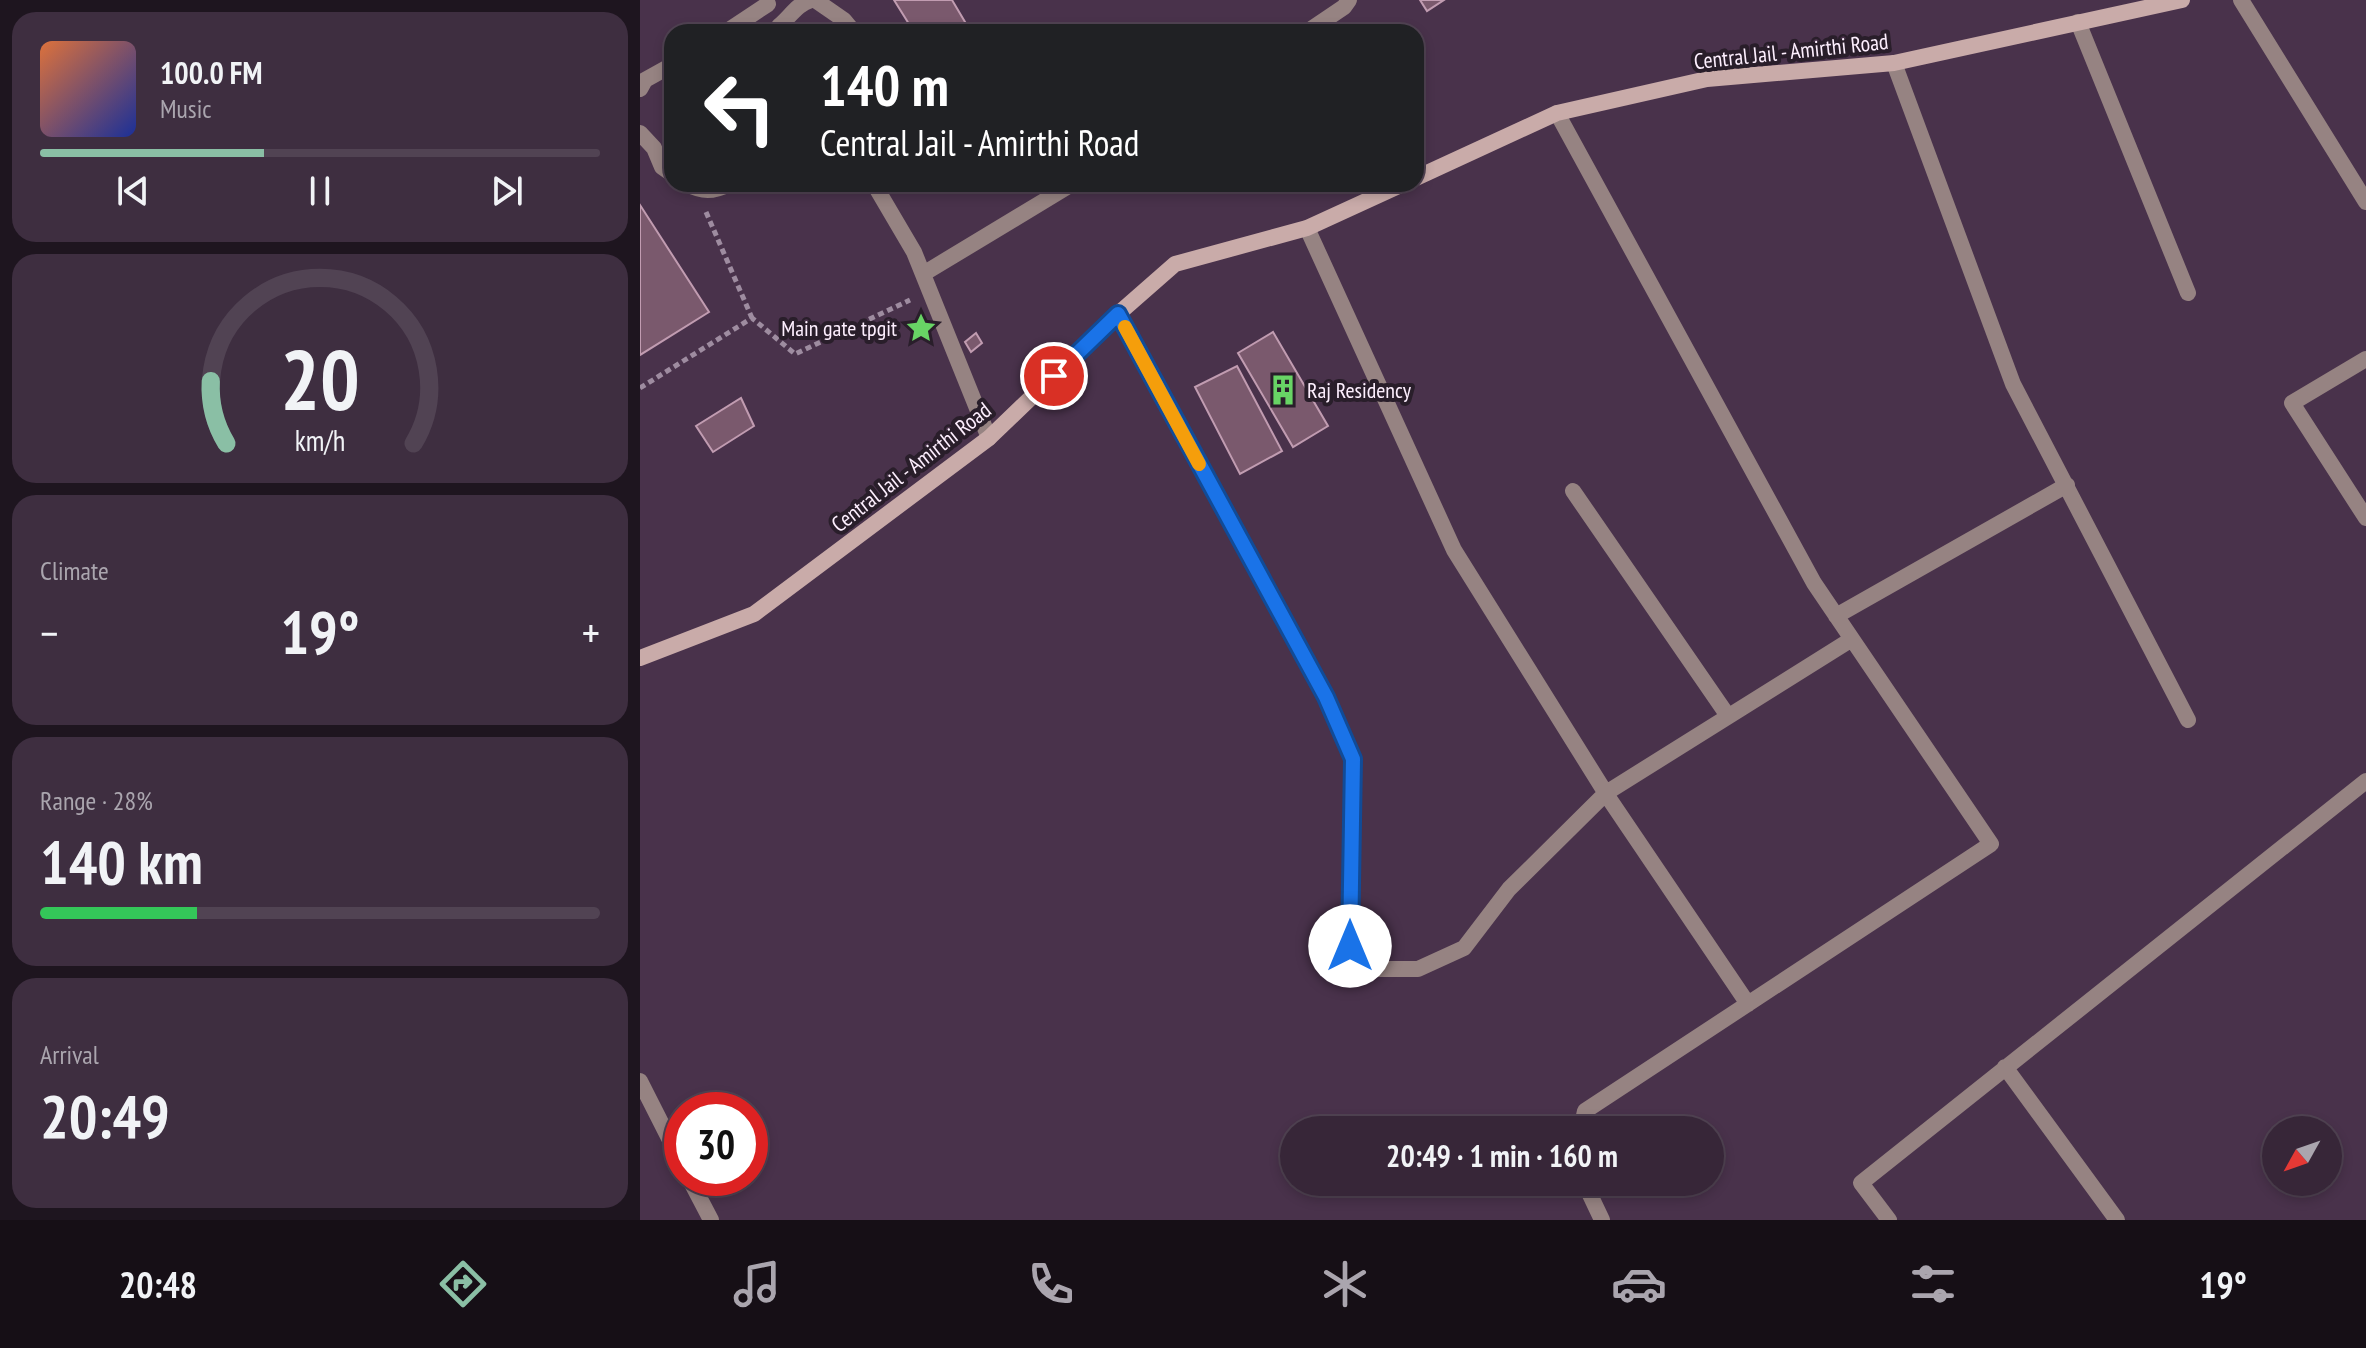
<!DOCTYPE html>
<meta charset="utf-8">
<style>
body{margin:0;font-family:"PT Sans Narrow",sans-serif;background:#3e2e40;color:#f1f3f6;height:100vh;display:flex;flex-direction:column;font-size:30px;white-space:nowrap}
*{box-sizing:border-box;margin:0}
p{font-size:26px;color:#aaa5ae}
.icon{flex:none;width:44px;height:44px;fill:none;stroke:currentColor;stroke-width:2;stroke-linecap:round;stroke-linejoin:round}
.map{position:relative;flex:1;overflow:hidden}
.drawer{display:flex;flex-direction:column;gap:12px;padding:12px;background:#1e151f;width:640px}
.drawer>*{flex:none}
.guide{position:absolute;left:24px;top:24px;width:760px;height:168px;border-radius:24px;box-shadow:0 4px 12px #0003,0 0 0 2px #514353;background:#202124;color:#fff;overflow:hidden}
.needle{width:52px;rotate:230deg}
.buttons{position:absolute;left:1622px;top:1116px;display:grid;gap:16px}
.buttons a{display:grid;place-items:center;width:80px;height:80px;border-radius:50%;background:#372638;box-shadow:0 4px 12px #0003,0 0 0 2px #514353;font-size:40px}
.speed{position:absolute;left:24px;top:1092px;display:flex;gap:16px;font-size:40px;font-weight:700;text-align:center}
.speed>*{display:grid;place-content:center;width:104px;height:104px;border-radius:50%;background:#372638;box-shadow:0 4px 12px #0003,0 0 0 2px #514353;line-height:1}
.speed .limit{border:12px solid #d22;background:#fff;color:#111}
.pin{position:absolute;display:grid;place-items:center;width:68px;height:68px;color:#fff;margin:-34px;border:4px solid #fff;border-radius:50%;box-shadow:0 2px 8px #0007}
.me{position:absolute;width:88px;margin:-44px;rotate:0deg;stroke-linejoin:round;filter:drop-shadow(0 0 6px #0008)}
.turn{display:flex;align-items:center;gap:28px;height:168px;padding:0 24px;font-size:36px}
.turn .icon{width:104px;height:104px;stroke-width:2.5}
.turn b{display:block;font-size:56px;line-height:68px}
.big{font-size:60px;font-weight:600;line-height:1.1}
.drawer .widget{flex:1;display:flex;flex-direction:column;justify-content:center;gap:12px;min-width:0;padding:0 28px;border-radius:24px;background:#3e2e40}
.drawer .dial{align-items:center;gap:0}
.dial svg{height:208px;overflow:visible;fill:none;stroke:#514353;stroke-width:7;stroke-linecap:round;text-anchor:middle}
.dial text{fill:#f1f3f6;stroke:none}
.song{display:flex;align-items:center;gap:24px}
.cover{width:96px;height:96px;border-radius:12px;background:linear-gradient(135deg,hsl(20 70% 55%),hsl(230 70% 35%))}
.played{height:8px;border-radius:4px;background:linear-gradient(90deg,#8abfa5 40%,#514353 40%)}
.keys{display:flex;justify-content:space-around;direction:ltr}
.heat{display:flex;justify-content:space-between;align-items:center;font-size:44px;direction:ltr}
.charge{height:12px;border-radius:6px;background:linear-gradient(90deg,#34c759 28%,#514353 0)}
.trip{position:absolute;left:640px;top:1116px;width:444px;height:80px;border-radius:40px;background:#372638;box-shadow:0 4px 12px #0003,0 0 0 2px #514353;font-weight:600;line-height:80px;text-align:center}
.menu{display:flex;height:128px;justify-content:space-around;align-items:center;background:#160f16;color:#aaa5ae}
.menu .icon{width:56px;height:56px}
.menu .active{color:#8abfa5}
.menu b{font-size:36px;color:#f1f3f6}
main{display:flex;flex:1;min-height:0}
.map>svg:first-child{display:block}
.building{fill:#7a596d;stroke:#c19cb1;stroke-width:2}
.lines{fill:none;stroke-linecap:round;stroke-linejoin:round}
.path{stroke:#9e8ca0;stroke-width:5;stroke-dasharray:6 4;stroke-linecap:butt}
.street{stroke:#968382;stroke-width:16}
.secondary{stroke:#c9aba9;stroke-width:16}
.route-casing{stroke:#114b97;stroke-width:20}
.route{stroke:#1a73e8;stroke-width:14}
.slow{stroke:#f59e0b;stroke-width:14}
.labels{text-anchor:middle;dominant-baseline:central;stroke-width:8;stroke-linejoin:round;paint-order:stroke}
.street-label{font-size:22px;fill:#fdeffe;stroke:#291e2a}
.poi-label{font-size:22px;fill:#fdeffe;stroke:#291e2a;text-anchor:end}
</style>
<main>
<section class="drawer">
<div class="widget">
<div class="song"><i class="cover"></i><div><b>100.0 FM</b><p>Music</p></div></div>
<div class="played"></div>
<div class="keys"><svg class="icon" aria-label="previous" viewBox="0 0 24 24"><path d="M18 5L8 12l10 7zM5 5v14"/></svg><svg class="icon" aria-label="pause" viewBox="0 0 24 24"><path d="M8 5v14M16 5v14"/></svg><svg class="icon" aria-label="next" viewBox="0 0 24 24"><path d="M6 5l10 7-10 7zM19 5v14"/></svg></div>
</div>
<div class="widget dial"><svg viewBox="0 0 100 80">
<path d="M14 69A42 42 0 1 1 86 69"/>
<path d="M14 69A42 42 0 0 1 8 45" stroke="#8abfa5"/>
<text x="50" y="56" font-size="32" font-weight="700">20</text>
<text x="50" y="72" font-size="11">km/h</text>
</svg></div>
<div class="widget"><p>Climate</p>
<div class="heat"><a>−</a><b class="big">19°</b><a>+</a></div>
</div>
<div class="widget"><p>Range · 28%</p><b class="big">140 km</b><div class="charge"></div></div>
<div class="widget"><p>Arrival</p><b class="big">20:49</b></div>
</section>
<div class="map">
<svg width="1726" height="1220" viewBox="0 0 1726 1220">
<rect width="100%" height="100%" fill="#49324b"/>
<!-- building -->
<path class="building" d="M 254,0 L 312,0 L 331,32 L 274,32 Z
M 780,0 L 804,0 L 787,11 Z
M 0,205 L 69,312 L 0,355 Z
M 633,332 L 688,426 L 653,447 L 598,353 Z
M 336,333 L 342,343 L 331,352 L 325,342 Z
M 597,366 L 642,451 L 600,474 L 555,387 Z
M 101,398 L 114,426 L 73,452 L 56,426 Z"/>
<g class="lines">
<!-- path -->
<path class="path" d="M 66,212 L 112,318
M 0,388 L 112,318 L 155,354 L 270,300"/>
<!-- street -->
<path class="street" d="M 175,0 L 204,20 L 214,32
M 1601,0 L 1726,202
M 1438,22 L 1548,293
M 139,26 C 150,17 157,4 171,0
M 86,32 L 128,4
M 667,32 L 704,7 L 709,0
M 1254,63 L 1373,384 L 1548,720
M 0,89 L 5,80 L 32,65
M 917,113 L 1174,583 L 1351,844 L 945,1111 L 941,1130
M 0,133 L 14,148 L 22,167 L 32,174
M 47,184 C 62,192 73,192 89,184
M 234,184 L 274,252 L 349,438
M 667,228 L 814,550 L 970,800 L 1108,1004
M 283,274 L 432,184
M 478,314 L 686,697 L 713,759 L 710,946 L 730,969 L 778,969 L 824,948 L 869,889 L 966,793 L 1212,639
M 1726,359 L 1652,403 L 1726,518
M 933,491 L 1088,716
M 1196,616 L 1427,485
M 1365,1067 L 1477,1220
M 0,1081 L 42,1164
M 49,1178 L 71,1220
M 944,1182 L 962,1220
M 1249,1220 L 1221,1183 L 1726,781"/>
<!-- secondary -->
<path class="secondary" d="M 776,178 L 917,113 L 1067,79 L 1254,63 L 1542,0
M 0,658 L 114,614 L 349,438 L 478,314 L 535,264 L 667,228 L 763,184"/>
</g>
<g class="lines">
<!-- route casing -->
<g class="route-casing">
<path id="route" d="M 414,376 L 478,314 L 686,697 L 713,759 L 710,946"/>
</g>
<!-- route -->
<use href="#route" class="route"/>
<!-- slow -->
<path class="slow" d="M 485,327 L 559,464"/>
</g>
<!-- icons -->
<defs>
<g id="sight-bare" transform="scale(2.4)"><path d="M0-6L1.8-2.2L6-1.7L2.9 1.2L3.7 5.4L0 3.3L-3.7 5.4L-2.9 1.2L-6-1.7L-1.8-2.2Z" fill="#68d465" stroke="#291e2a" stroke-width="2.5" paint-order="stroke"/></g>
<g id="building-bare" transform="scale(2.4)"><path d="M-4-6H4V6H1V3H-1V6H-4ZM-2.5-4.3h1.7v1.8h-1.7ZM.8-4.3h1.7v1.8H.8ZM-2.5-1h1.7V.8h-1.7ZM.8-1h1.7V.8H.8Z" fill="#68d465" stroke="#291e2a" stroke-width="2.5" paint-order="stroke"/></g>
</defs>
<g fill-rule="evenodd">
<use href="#sight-bare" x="281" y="328"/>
<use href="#building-bare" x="643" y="390"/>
</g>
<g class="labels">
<!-- street labels -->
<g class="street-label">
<text transform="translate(1151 51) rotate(-6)">Central Jail - Amirthi Road</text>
<text transform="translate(271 467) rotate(-38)">Central Jail - Amirthi Road</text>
</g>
<!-- poi labels -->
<g class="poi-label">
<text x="257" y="328">Main gate tpgit</text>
<text x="667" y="390" text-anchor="start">Raj Residency</text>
</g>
</g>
</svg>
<div class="buttons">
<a><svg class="needle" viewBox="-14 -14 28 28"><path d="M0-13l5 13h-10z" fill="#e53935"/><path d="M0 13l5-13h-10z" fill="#aaa5ae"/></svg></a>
</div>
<div class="speed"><div class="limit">30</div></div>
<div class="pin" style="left:414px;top:376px;background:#d93025"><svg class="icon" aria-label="arrive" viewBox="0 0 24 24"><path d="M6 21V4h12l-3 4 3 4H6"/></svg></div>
<svg class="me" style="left:710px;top:946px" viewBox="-20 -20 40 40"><circle r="19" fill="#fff"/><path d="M0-13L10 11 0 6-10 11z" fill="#1a73e8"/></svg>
<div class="trip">20:49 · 1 min · 160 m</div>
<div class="guide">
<div class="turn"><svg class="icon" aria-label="left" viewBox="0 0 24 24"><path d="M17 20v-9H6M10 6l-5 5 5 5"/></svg><div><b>140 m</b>Central Jail - Amirthi Road</div></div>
</div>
</div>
</main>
<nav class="menu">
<b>20:48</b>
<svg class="icon active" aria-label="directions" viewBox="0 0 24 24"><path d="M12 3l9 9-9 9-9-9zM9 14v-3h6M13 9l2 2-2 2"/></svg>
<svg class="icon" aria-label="music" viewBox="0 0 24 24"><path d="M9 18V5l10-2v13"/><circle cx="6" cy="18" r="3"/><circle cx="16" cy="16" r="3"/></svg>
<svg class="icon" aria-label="phone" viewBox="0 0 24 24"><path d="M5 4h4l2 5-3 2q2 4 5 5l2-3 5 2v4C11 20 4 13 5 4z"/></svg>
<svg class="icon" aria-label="climate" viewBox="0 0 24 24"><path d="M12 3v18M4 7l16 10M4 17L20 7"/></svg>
<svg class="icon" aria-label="car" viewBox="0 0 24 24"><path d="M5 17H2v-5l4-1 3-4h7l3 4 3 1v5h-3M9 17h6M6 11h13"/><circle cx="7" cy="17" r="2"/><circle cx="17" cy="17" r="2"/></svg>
<svg class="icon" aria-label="filters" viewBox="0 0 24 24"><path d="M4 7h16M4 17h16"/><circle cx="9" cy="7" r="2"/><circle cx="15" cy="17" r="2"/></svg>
<b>19°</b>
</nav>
